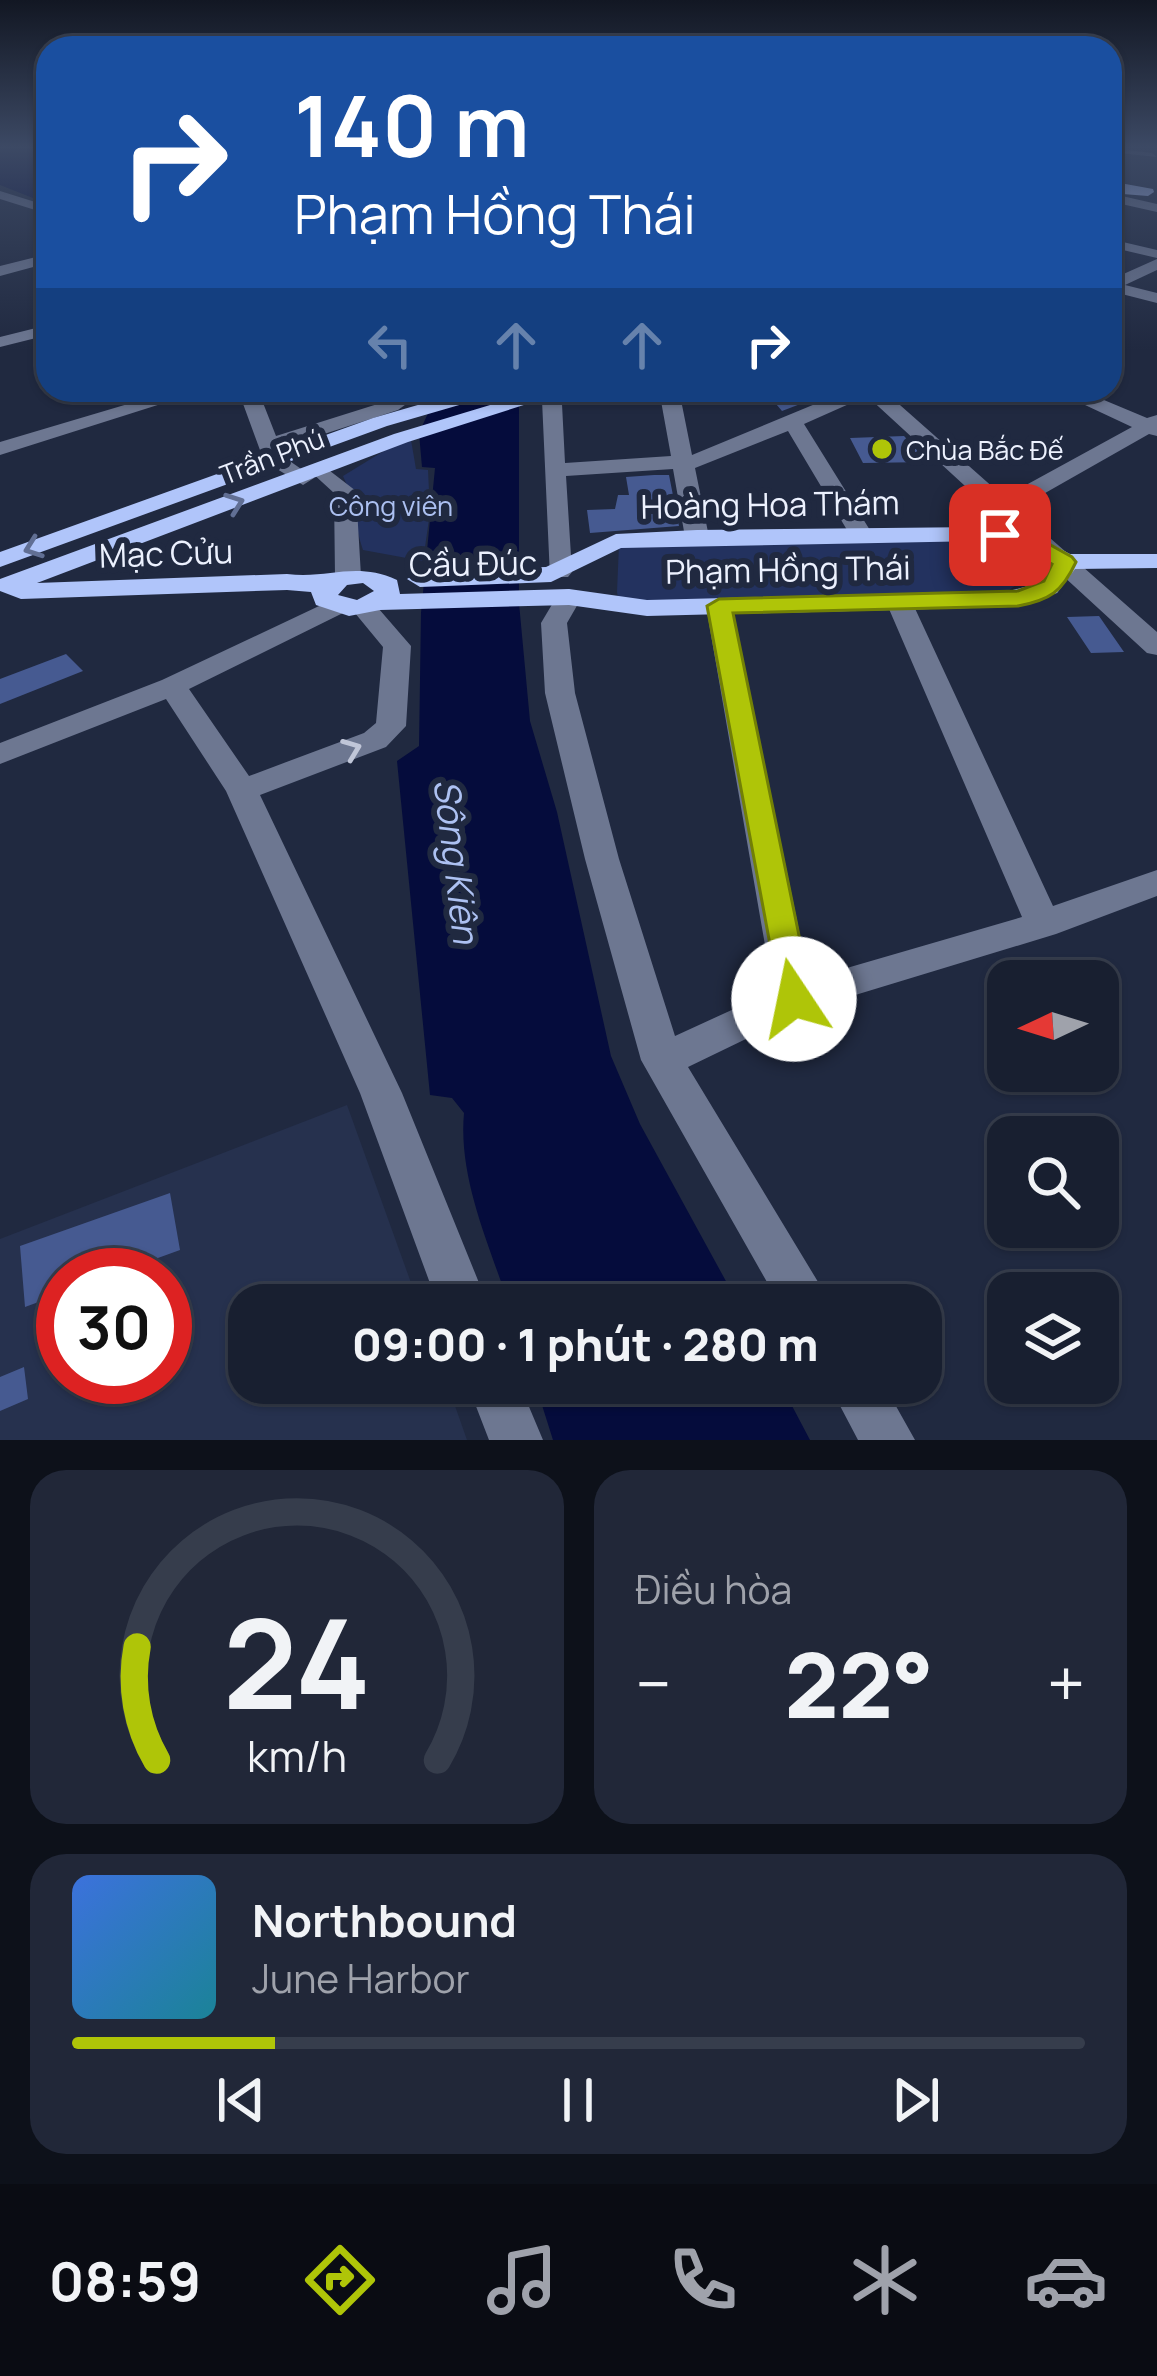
<!DOCTYPE html>
<html lang="vi">
<meta charset="utf-8">
<style>
body{margin:0;font-family:Manrope,sans-serif;background:#212738;color:#f1f3f6;height:100vh;display:flex;flex-direction:column;font-size:45px;white-space:nowrap}
*{box-sizing:border-box;margin:0}
p{font-size:39px;color:#9fa2ab}
.icon{flex:none;width:66px;height:66px;fill:none;stroke:currentColor;stroke-width:2;stroke-linecap:round;stroke-linejoin:round}
.map{position:relative;height:1440px;overflow:hidden}
.sheet{display:flex;flex-direction:column;gap:30px;padding:30px;background:#0d111a;flex:1}
.sheet>*{flex:none}
.banner{position:absolute;left:36px;top:36px;width:1086px;height:366px;border-radius:36px;box-shadow:0 3px 9px #0004,0 0 0 3px #363d4c;background:#1a4fa0;color:#fff;overflow:hidden}
.needle{width:78px;rotate:266deg}
.tools{position:absolute;left:987px;top:960px;display:grid;gap:24px}
.tools a{display:grid;place-items:center;width:132px;height:132px;border-radius:24px;background:#181f30;box-shadow:0 3px 9px #0004,0 0 0 3px #363d4c;font-size:60px}
.speed{position:absolute;left:36px;top:1248px;display:flex;gap:24px;font-size:60px;font-weight:700;text-align:center}
.speed>*{display:grid;place-content:center;width:156px;height:156px;border-radius:50%;background:#181f30;box-shadow:0 3px 9px #0004,0 0 0 3px #363d4c;line-height:1}
.speed .limit{border:18px solid #d22;background:#fff;color:#111}
.pin{position:absolute;display:grid;place-items:center;width:102px;height:102px;color:#fff;margin:-51px;border-radius:24px;box-shadow:0 6px 18px #0006}
.me{position:absolute;width:132px;margin:-66px;rotate:349deg;stroke-linejoin:round;filter:drop-shadow(0 0 9px #0008)}
.turn{display:flex;align-items:center;gap:42px;height:252px;padding:0 60px;font-size:54px}
.turn .icon{width:156px;height:156px;stroke-width:2.5}
.turn b{display:block;font-size:84px;line-height:102px}
.lanes{display:flex;align-items:center;height:114px;padding:0 60px;background:#0003;justify-content:center;gap:60px;direction:ltr}
.lanes .off{opacity:.35}
.big{font-size:90px;font-weight:800;line-height:1.1}
.sheet .widget{flex:1;display:flex;flex-direction:column;justify-content:center;gap:18px;min-width:0;padding:0 42px;border-radius:36px;background:#212738}
.sheet .dial{align-items:center;gap:0}
.dial svg{height:312px;overflow:visible;fill:none;stroke:#363d4c;stroke-width:7;stroke-linecap:round;text-anchor:middle}
.dial text{fill:#f1f3f6;stroke:none}
.song{display:flex;align-items:center;gap:36px}
.cover{width:144px;height:144px;border-radius:18px;background:linear-gradient(135deg,hsl(220 70% 55%),hsl(190 70% 35%))}
.played{height:12px;border-radius:6px;background:linear-gradient(90deg,#afc508 20%,#363d4c 20%)}
.keys{display:flex;justify-content:space-around;direction:ltr}
.heat{display:flex;justify-content:space-between;align-items:center;font-size:66px;direction:ltr}
.sheet .tiles{flex:1;display:grid;gap:30px;grid-template-columns:1fr 1fr}
.widget:last-child{grid-column:span 2}
.trip{position:absolute;left:228px;top:1284px;width:714px;height:120px;border-radius:36px;background:#181f30;box-shadow:0 3px 9px #0004,0 0 0 3px #363d4c;font-weight:800;line-height:120px;text-align:center}
.tabs{display:flex;height:192px;justify-content:space-around;align-items:center;background:#0a0c13;color:#9fa2ab}
.tabs .icon{width:84px;height:84px}
.tabs .on{color:#afc508}
.tabs b{font-size:54px;color:#f1f3f6}
.map>svg:first-child{display:block}
.built{fill:#26314e;fill-rule:evenodd}
.green{fill:#23325f}
.water{fill:#050c3c}
.building{fill:#465a91}
.lines{fill:none;stroke-linecap:round;stroke-linejoin:round}
.minor{fill:#6d7791;fill-rule:evenodd}
.major{fill:#b0c5fa;fill-rule:evenodd}
.oneway{stroke:#616f94}
.oneway2{stroke:#c0c6d8}
.route{fill:#afc508;stroke:#728005;stroke-width:3}
.poi-dot{fill:#afc508;stroke:#202940;stroke-width:4.5}
.labels{text-anchor:middle;dominant-baseline:central;stroke-width:12;stroke-linejoin:round;paint-order:stroke}
.far-poi-label{font-size:27px;fill:#ecf1fe;stroke:#202940;text-anchor:start}
.far-street-label{font-size:27px;fill:#ecf1fe;stroke:#202940}
.far-park-label{font-size:27px;fill:#acc0f1;stroke:#202940}
.street-label{font-size:33px;fill:#ecf1fe;stroke:#202940}
.water-label{font-size:36px;font-style:italic;fill:#adc1f2;stroke:#202940}
</style>
<div class="map">
<svg width="1157" height="1440" viewBox="0 0 1157 1440">
<rect width="100%" height="100%" fill="#202940"/>
<!-- built -->
<path class="built" d="M 347,1105 L 419,1305 L 249,1305 L 249,1383 L 447,1383 L 467,1440 L 0,1440 L 0,1239 ZM 63,1275 L 165,1275 L 165,1377 L 63,1377 Z"/>
<!-- green -->
<path class="green" d="M 411,440 L 416,469 L 428,470 L 430,512 L 423,561 L 363,550 C 354,524 355,500 343,476 L 392,446 Z
M 988,539 L 1016,585 L 1004,594 L 633,603 L 618,597 L 617,592 L 619,545 Z"/>
<!-- water -->
<path class="water" d="M 0,148 L 39,148 L 40,157 L 48,163 L 48,204 L 0,185 Z
M 427,390 L 519,390 L 519,603 L 530,721 L 557,812 L 611,1056 L 640,1124 L 739,1305 L 509,1305 C 489,1244 458,1178 464,1113 L 452,1098 L 430,1095 L 397,761 L 419,746 L 421,613 L 435,468 L 422,467 L 419,433 L 434,400 Z
M 535,1383 L 780,1383 L 810,1440 L 553,1440 Z"/>
<!-- building -->
<path class="building" d="M 764,390 L 837,390 L 782,411 Z
M 904,436 L 928,462 L 863,463 L 850,438 Z
M 654,475 L 669,475 L 679,526 L 590,533 L 587,510 L 615,509 L 618,495 L 629,495 L 626,477 Z
M 1099,616 L 1124,652 L 1091,653 L 1067,617 Z
M 66,654 L 83,671 L 0,704 L 0,679 Z
M 170,1193 L 180,1250 L 111,1275 L 63,1275 L 63,1293 L 25,1307 L 20,1246 Z
M 24,1367 L 28,1399 L 0,1411 L 0,1377 Z"/>
<g class="lines">
<!-- minor -->
<path class="minor" d="M 1110,148 L 1152,153 L 1157,157 L 1110,152 Z
M 0,191 L 48,206 L 48,214 L 0,199 Z
M 1122,196 L 1157,204 L 1157,212 L 1117,203 Z
M 1110,239 L 1157,250 L 1157,258 L 1110,247 Z
M 48,254 L 48,263 L 0,276 L 0,266 Z
M 1157,259 L 1157,270 L 1125,285 L 1157,293 L 1157,303 L 1110,291 L 1110,280 Z
M 48,325 L 48,335 L 0,347 L 0,337 Z
M 175,390 L 205,390 L 0,455 L 0,442 Z
M 238,390 L 258,390 L 276,436 L 384,402 L 391,390 L 411,390 L 409,402 L 398,410 L 281,448 L 284,457 L 314,478 L 303,485 L 264,461 Z
M 571,390 L 607,390 L 562,404 L 565,463 L 671,456 L 659,390 L 679,390 L 692,455 L 849,390 L 883,390 L 1004,497 L 1132,427 L 1053,390 L 1080,390 L 1147,418 L 1157,415 L 1157,436 L 1149,434 L 1017,509 L 1157,632 L 1157,655 L 1147,653 L 867,396 L 804,424 L 873,535 L 869,540 L 853,540 L 788,431 L 695,468 L 709,537 L 697,544 L 685,537 L 673,469 L 566,476 L 572,572 L 568,577 L 550,577 L 542,400 Z
M 321,464 L 356,491 L 361,576 L 357,581 L 348,584 L 335,576 L 334,493 L 310,471 Z
M 569,589 L 582,597 L 567,623 L 575,693 L 619,859 L 675,1036 L 773,991 L 706,606 L 710,600 L 719,598 L 732,606 L 809,979 L 1022,917 L 886,602 L 890,596 L 908,596 L 912,602 L 1053,906 L 1157,870 L 1157,896 L 1056,934 L 806,1010 L 688,1067 L 832,1305 L 780,1305 L 641,1060 L 585,859 L 545,693 L 541,623 L 560,591 Z
M 336,598 L 349,606 L 345,612 L 189,689 L 249,776 L 364,733 L 376,723 L 383,647 L 350,607 L 354,601 L 372,601 L 411,646 L 406,726 L 386,747 L 260,795 L 402,1093 L 488,1305 L 438,1305 L 360,1093 L 226,791 L 166,699 L 0,764 L 0,743 L 162,680 Z
M 467,1383 L 519,1383 L 543,1440 L 489,1440 Z
M 828,1383 L 883,1383 L 915,1440 L 858,1440 Z"/>
<!-- major -->
<path class="major" d="M 1120,183 L 1153,189 L 1154,192 L 1148,196 L 1110,193 L 1110,187 Z
M 540,390 L 571,390 L 408,442 L 37,583 L 287,574 C 330,579 355,561 397,580 L 400,594 L 569,589 L 647,600 L 1009,591 L 1039,583 L 1052,565 L 1023,549 L 981,541 L 621,548 L 551,582 L 420,587 L 407,579 L 420,571 L 546,567 L 616,534 L 697,530 L 981,527 L 1039,538 L 1070,554 L 1157,554 L 1157,568 L 1075,569 L 1057,593 L 1009,607 L 647,616 L 569,605 L 380,610 L 349,616 L 316,605 L 311,592 L 287,590 L 21,599 L 0,591 L 0,579 L 394,434 ZM 363,583 L 374,591 L 357,600 L 338,595 L 347,585 Z
M 466,391 L 473,393 L 473,401 L 387,426 L 0,567 L 0,552 L 373,418 Z"/>
</g>
<!-- one-way arrows -->
<defs><path id="oneway-chevron" d="M-2-3.5L2.5 0L-2 3.5" fill="none" stroke-width="1.6" stroke-linecap="round" stroke-linejoin="round" transform="scale(3)"/></defs>
<g class="oneway">
<use href="#oneway-chevron" transform="translate(235 503) rotate(-20)"/>
<use href="#oneway-chevron" transform="translate(33 548) rotate(160)"/>
</g>
<use class="oneway2" href="#oneway-chevron" transform="translate(352 749) rotate(-21)"/>
<!-- sky -->
<linearGradient id="sky" x2="0" y2="1"><stop stop-color="#121723"/><stop offset="0.42" stop-color="#3c4964"/><stop offset="1" stop-color="#3c4964" stop-opacity="0"/></linearGradient>
<rect width="1157" height="350" fill="url(#sky)"/>
<!-- route -->
<path class="route" d="M 1000,528 L 1038,538 L 1072,557 L 1076,562 C 1062,592 1050,600 1018,606 L 733,613 L 812,999 L 807,1009 L 794,1013 L 782,1009 L 707,606 L 719,599 L 1018,591 L 1044,581 L 1052,564 L 1022,547 L 992,540 L 989,535 Z"/>
<!-- markers -->
<circle class="poi-dot" cx="882" cy="449" r="12"/>
<g class="labels">
<!-- far-poi labels -->
<g class="far-poi-label">
<text x="906" y="449">Chùa Bắc Đế</text>
</g>
<!-- far-street labels -->
<g class="far-street-label">
<text transform="translate(272 456) rotate(-21)">Trần Phú</text>
</g>
<!-- far-park labels -->
<g class="far-park-label">
<text x="391" y="505">Công viên</text>
</g>
<!-- street labels -->
<g class="street-label">
<text transform="translate(770 504) rotate(-1)">Hoàng Hoa Thám</text>
<text transform="translate(166 553) rotate(-2)">Mạc Cửu</text>
<text transform="translate(473 563) rotate(-1)">Cầu Đúc</text>
<text transform="translate(788 569) rotate(-1)">Phạm Hồng Thái</text>
</g>
<!-- water labels -->
<g class="water-label">
<text transform="translate(457 861) rotate(83)">Sông Kiên</text>
</g>
</g>
</svg>
<div class="tools">
<a><svg class="needle" viewBox="-14 -14 28 28"><path d="M0-13l5 13h-10z" fill="#e53935"/><path d="M0 13l5-13h-10z" fill="#9fa2ab"/></svg></a>
<a><svg class="icon" aria-label="search" viewBox="0 0 24 24"><circle cx="10" cy="10" r="6"/><path d="M15 15l6 6"/></svg></a>
<a><svg class="icon" aria-label="layers" viewBox="0 0 24 24"><path d="M12 4l9 5-9 5-9-5zM3 14l9 5 9-5"/></svg></a>
</div>
<div class="speed"><div class="limit">30</div></div>
<div class="pin" style="left:1000px;top:535px;background:#d93025"><svg class="icon" aria-label="arrive" viewBox="0 0 24 24"><path d="M6 21V4h12l-3 4 3 4H6"/></svg></div>
<svg class="me" style="left:794px;top:999px" viewBox="-20 -20 40 40"><circle r="19" fill="#fff"/><path d="M0-13L10 11 0 6-10 11z" fill="#afc508"/></svg>
<div class="trip">09:00 · 1 phút · 280 m</div>
<div class="banner">
<div class="turn"><svg class="icon" aria-label="right" viewBox="0 0 24 24"><path d="M7 20v-9h11M14 6l5 5-5 5"/></svg><div><b>140 m</b>Phạm Hồng Thái</div></div>
<div class="lanes"><svg class="icon off" aria-label="left" viewBox="0 0 24 24"><path d="M17 20v-9H6M10 6l-5 5 5 5"/></svg><svg class="icon off" aria-label="ahead" viewBox="0 0 24 24"><path d="M12 20V5M6 11l6-6 6 6"/></svg><svg class="icon off" aria-label="ahead" viewBox="0 0 24 24"><path d="M12 20V5M6 11l6-6 6 6"/></svg><svg class="icon" aria-label="right" viewBox="0 0 24 24"><path d="M7 20v-9h11M14 6l5 5-5 5"/></svg></div>
</div>
</div>
<section class="sheet">
<div class="tiles">
<div class="widget dial"><svg viewBox="0 0 100 80">
<path d="M14 69A42 42 0 1 1 86 69"/>
<path d="M14 69A42 42 0 0 1 9 40" stroke="#afc508"/>
<text x="50" y="56" font-size="32" font-weight="700">24</text>
<text x="50" y="72" font-size="11">km/h</text>
</svg></div>
<div class="widget"><p>Điều hòa</p>
<div class="heat"><a>−</a><b class="big">22°</b><a>+</a></div>
</div>
<div class="widget">
<div class="song"><i class="cover"></i><div><b>Northbound</b><p>June Harbor</p></div></div>
<div class="played"></div>
<div class="keys"><svg class="icon" aria-label="previous" viewBox="0 0 24 24"><path d="M18 5L8 12l10 7zM5 5v14"/></svg><svg class="icon" aria-label="pause" viewBox="0 0 24 24"><path d="M8 5v14M16 5v14"/></svg><svg class="icon" aria-label="next" viewBox="0 0 24 24"><path d="M6 5l10 7-10 7zM19 5v14"/></svg></div>
</div>
</div>
</section>
<nav class="tabs">
<b>08:59</b>
<svg class="icon on" aria-label="directions" viewBox="0 0 24 24"><path d="M12 3l9 9-9 9-9-9zM9 14v-3h6M13 9l2 2-2 2"/></svg>
<svg class="icon" aria-label="music" viewBox="0 0 24 24"><path d="M9 18V5l10-2v13"/><circle cx="6" cy="18" r="3"/><circle cx="16" cy="16" r="3"/></svg>
<svg class="icon" aria-label="phone" viewBox="0 0 24 24"><path d="M5 4h4l2 5-3 2q2 4 5 5l2-3 5 2v4C11 20 4 13 5 4z"/></svg>
<svg class="icon" aria-label="climate" viewBox="0 0 24 24"><path d="M12 3v18M4 7l16 10M4 17L20 7"/></svg>
<svg class="icon" aria-label="car" viewBox="0 0 24 24"><path d="M5 17H2v-5l4-1 3-4h7l3 4 3 1v5h-3M9 17h6M6 11h13"/><circle cx="7" cy="17" r="2"/><circle cx="17" cy="17" r="2"/></svg>
</nav>
